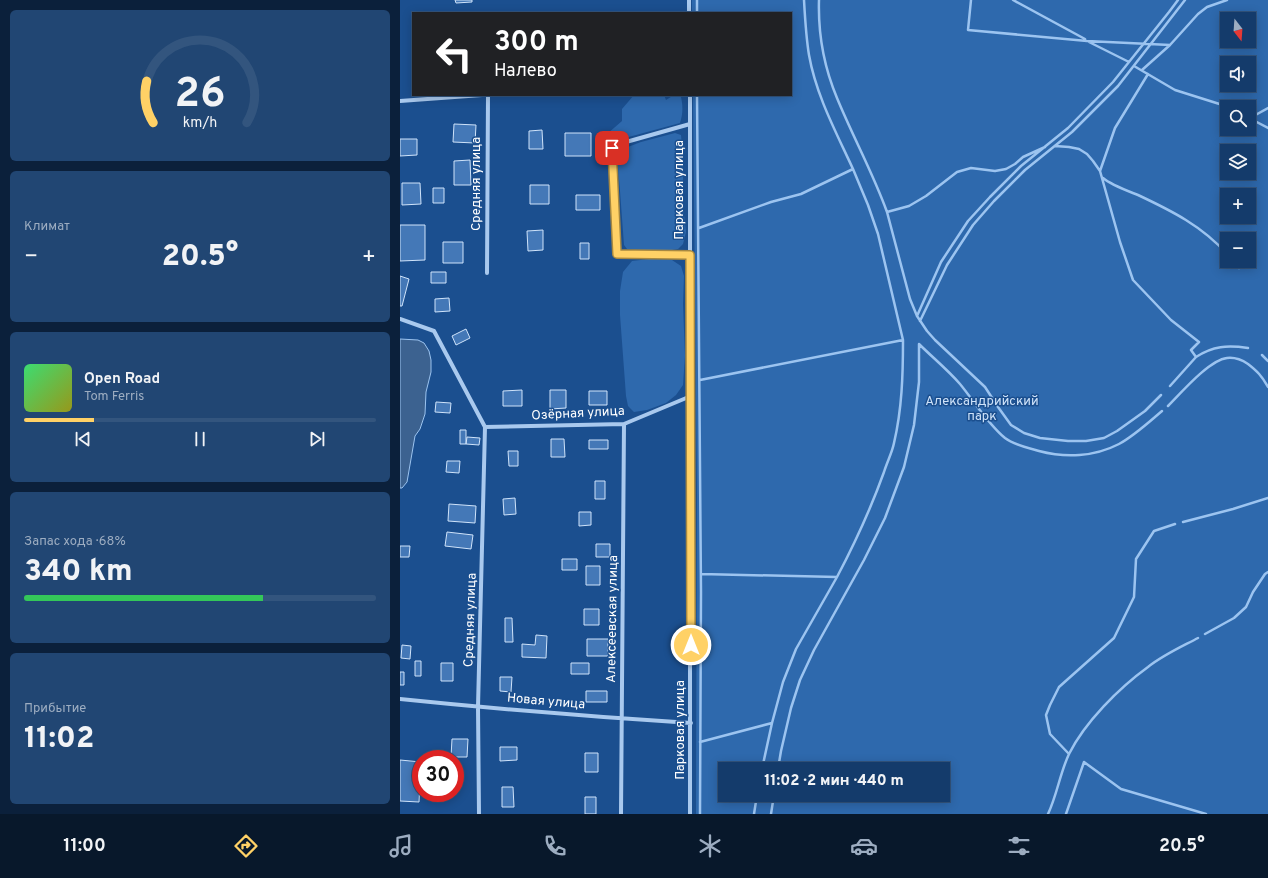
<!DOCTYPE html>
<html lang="ru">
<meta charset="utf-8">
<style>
body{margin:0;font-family:Overpass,sans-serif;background:#214673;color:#f1f3f6;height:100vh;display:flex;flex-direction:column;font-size:15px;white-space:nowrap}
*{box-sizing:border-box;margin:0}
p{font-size:13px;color:#9dadc1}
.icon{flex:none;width:22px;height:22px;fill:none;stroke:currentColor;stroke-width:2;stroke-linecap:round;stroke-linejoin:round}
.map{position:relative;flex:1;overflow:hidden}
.drawer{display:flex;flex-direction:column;gap:10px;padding:10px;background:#0b203b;width:400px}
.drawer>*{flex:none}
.top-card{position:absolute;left:12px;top:12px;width:380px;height:84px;border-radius:0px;box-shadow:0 2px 10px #0003,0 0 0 1px #33557e;background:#202124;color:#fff;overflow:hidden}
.needle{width:26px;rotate:163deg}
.controls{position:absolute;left:820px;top:12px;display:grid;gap:8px}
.controls a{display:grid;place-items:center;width:36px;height:36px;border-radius:0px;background:#143b6b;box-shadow:0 2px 10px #0003,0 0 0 1px #33557e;font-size:20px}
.speed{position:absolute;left:12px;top:750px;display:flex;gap:8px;font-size:20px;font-weight:700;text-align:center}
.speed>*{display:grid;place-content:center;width:52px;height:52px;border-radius:50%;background:#143b6b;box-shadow:0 2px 10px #0003,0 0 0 1px #33557e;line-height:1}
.speed .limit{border:6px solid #d22;background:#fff;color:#111}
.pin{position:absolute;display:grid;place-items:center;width:34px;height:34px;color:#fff;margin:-17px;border-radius:8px;box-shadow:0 2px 6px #0006}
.me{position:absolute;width:44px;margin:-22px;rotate:0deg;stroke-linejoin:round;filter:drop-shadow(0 0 3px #0008)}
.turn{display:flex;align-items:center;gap:14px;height:84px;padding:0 16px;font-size:18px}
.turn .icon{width:52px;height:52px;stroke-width:2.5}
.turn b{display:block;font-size:28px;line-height:34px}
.big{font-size:30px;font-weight:800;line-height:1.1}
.drawer .card{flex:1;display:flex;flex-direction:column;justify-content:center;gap:6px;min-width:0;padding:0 14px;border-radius:6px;background:#214673}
.drawer .dial{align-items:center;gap:0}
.dial svg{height:104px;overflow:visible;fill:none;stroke:#33557e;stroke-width:7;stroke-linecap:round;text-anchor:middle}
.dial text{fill:#f1f3f6;stroke:none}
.song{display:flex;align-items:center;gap:12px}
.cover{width:48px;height:48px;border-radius:6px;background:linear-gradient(135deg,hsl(140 70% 55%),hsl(60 70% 35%))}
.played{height:4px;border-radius:2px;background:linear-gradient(90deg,#ffd166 20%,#33557e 20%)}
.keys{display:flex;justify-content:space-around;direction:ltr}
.heat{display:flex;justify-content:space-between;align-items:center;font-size:22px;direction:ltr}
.charge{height:6px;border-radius:3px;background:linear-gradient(90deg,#34c759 68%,#33557e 0)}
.trip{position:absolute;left:318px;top:762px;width:232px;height:40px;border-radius:0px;background:#143b6b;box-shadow:0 2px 10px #0003,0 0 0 1px #33557e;font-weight:800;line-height:40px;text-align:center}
.dock{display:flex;height:64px;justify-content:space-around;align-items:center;background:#08182b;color:#9dadc1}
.dock .icon{width:28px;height:28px}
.dock .selected{color:#ffd166}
.dock b{font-size:18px;color:#f1f3f6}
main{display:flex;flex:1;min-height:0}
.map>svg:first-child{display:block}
.green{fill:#2e69ad;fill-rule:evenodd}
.water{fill:#3c6290;stroke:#9cc4f0}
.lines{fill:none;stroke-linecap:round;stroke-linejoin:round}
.stream{stroke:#9cc4f0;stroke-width:2.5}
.building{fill:#4478b7;stroke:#cfe3fa}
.street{stroke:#a9c9ee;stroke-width:4}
.route-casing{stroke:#a68842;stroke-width:10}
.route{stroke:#ffd166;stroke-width:7}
.labels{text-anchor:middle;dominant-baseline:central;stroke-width:3;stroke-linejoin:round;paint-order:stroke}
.street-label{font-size:13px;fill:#fff;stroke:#1b4f8f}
.park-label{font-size:13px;fill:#cfe3fa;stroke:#1b4f8f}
</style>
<main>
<section class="drawer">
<div class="card dial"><svg viewBox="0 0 100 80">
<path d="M14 69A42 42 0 1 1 86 69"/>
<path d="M14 69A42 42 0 0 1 9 37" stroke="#ffd166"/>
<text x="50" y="56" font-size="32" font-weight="700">26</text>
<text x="50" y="72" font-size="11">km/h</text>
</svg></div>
<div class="card"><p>Климат</p>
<div class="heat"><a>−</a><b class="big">20.5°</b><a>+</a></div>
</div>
<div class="card">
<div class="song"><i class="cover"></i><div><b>Open Road</b><p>Tom Ferris</p></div></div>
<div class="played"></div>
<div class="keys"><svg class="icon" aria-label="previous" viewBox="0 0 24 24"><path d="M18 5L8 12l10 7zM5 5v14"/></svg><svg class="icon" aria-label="pause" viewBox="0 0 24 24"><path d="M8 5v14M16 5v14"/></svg><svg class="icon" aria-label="next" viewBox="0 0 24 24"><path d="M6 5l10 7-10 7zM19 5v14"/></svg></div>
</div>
<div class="card"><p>Запас хода · 68%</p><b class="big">340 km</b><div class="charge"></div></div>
<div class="card"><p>Прибытие</p><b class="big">11:02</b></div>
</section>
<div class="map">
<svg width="868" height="814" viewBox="0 0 868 814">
<rect width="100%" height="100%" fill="#1b4f8f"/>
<!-- green -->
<path class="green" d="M 292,0 L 868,0 L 868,814 L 296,814 L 297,493 L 293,95 L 391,95 L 391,13 L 292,13 ZM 827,19 L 849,19 L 849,41 L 827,41 ZM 827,63 L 849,63 L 849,85 L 827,85 ZM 827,107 L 849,107 L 849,129 L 827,129 ZM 827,151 L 849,151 L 849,173 L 827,173 ZM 827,195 L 849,195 L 849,217 L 827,217 ZM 827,239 L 849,239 L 849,261 L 827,261 ZM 325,769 L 543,769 L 543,795 L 325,795 Z
M 234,95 L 264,95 L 266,100 C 272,96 275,94 281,97 C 283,106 283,114 280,123 L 225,138 L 212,144 L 209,142 L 207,134 L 222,121 L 222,109 Z
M 275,133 L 281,135 L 283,157 L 283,207 L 286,232 L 283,244 L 278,249 L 266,251 L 227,249 L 224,245 L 220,191 L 217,156 L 220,150 L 241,142 Z
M 249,259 L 272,260 L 281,266 L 284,276 L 283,304 L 285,356 L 283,385 L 276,395 L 266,403 L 247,410 L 234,412 L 228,406 L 226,396 L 220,315 L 220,291 L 223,272 L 232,261 Z"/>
<!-- water -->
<path class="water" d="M 0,339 L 18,340 L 24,343 L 29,351 L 31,360 L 31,372 L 26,392 L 25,414 L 20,429 L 15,436 L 7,482 L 2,488 L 0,488 Z"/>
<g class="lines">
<!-- stream -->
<path class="stream" d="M 297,0 L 297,13
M 419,0 C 418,33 424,67 437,98 C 453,137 473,173 487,212
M 571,0 L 568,30 L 687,41 L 770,45 L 742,70
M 613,0 L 685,39
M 689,42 L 729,62
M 770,45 L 798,14 L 807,7 L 827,0
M 734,66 L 775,90 L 829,107
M 297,95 L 301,592 L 300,814
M 849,118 L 868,128
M 850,118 L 868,108
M 655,146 L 669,147 L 679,149 L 687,154 L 693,161 L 700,171 L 720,242 L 733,280 L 771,320 L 799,342 L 791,350 L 796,357 L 770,386
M 645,147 L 623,157 L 615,164 L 606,169 L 595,171 L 571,168 L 557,172 L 526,196 L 509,206 L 487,212 L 510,299 L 517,316 L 527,331 L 535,340 L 585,387 L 598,407 L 611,425 L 624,433 L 640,438 L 668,441 L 686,441 L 704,438 L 717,431 L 745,411 L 761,395
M 453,169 L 468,205 L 478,234 L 503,340
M 700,171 L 715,128 L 748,74
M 703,178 C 711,185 728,191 738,195 C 772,211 802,226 827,254
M 299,228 L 371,202 L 401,194 L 453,169 C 436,132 416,95 409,55 C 406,37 405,18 404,0
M 833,261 L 839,268
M 517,316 L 541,262 L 568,221 L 590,197 L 621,166 L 668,128 L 713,82 L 769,12 L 778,0
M 520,321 L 547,265 L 573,225 L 594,201 L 625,170 L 672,132 L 718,86 L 785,0
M 862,355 L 868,361
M 796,357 C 813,346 827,345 848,348
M 300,380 L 503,340 C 503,375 502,409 494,443 C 492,453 487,462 484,472 C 471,508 455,543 437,577
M 768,406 C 781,393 809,360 827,358 C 835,357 842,360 848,364 C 857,371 862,376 868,387
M 783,522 L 833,509 L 868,498
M 301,574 L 437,577 L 396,649 L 383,682 L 372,723
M 805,634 L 834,618 L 846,607 L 853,592 L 865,574 L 868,572
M 300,742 L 372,723 L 362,769
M 669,754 L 650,734 L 646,715 L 650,705 L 659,687 L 714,638 L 734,597 L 736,559 L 754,531 L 775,524
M 378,769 L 381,751 L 391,708 L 400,680 L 414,650 L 464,560 L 485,518 L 504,467 L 514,425 L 519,382 L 519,344 C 532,357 548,370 560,384 C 574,401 588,424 605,438 C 614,445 628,448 639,451 C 665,458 694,457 719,444 C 734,436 749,422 762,411
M 354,814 L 357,795
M 371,814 L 374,795
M 648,814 C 657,795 660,773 669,754 C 685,722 719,688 748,667 C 763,655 781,647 798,638
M 666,814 L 684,762 L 721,789 L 806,814"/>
</g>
<!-- building -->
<path class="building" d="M 55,0 L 72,0 L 72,2 L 56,3 Z
M 54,124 L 76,125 L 75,143 L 53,142 Z
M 142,130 L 143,149 L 129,149 L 129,131 Z
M 165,133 L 191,133 L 191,156 L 165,156 Z
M 0,139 L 17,139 L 17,155 L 0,156 Z
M 70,160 L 71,185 L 54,185 L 54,161 Z
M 2,183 L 20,183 L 21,204 L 2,205 Z
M 130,185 L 149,185 L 149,204 L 130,204 Z
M 33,188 L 44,188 L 44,203 L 33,203 Z
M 176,195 L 200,195 L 200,210 L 176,210 Z
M 0,225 L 25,225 L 25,260 L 0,261 Z
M 143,230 L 143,250 L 128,251 L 127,231 Z
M 43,242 L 63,242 L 63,263 L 43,263 Z
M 180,243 L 189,243 L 189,259 L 180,259 Z
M 31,272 L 46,272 L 46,283 L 31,283 Z
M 0,276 L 9,279 L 2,306 L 0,306 Z
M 49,298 L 50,311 L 35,312 L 35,299 Z
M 66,329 L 70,338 L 56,345 L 52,336 Z
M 122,390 L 122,406 L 103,406 L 103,391 Z
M 150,390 L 166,390 L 166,408 L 150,409 Z
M 189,391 L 207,391 L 207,405 L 189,405 Z
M 36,402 L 51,403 L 50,413 L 35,412 Z
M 60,430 L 66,430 L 66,444 L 60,444 Z
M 67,437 L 80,438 L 79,445 L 66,444 Z
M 151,439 L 164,439 L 165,457 L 151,457 Z
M 189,440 L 208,440 L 208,449 L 189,449 Z
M 108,451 L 118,451 L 118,466 L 109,466 Z
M 47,461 L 60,461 L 59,473 L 46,472 Z
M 195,481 L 205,481 L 205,499 L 195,499 Z
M 115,498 L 116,514 L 104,515 L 103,499 Z
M 49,504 L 76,506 L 75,523 L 48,521 Z
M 179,512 L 191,512 L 191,525 L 179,526 Z
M 47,532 L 73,535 L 71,549 L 45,546 Z
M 196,544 L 210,544 L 210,557 L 196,557 Z
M 0,546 L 10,546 L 9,557 L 0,557 Z
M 162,559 L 177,559 L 177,570 L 162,570 Z
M 186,566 L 200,566 L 200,585 L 186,585 Z
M 184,609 L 199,609 L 199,625 L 184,625 Z
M 105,618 L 112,618 L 113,642 L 105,642 Z
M 136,635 L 147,636 L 146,658 L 122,657 L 122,644 L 135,645 Z
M 187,639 L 208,639 L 208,656 L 187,656 Z
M 2,645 L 11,646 L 10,659 L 1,658 Z
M 15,661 L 21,661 L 21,676 L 15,676 Z
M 41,663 L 53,663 L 53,681 L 41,681 Z
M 171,663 L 189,663 L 189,674 L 171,674 Z
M 0,672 L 4,672 L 4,685 L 0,685 Z
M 100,677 L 112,677 L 111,692 L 100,691 Z
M 186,691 L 207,691 L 207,702 L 186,702 Z
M 52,739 L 68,739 L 67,757 L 51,757 Z
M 100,747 L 117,747 L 117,760 L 100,761 Z
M 185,753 L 198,753 L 198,772 L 185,772 Z
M 0,760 L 21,762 L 19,802 L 0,801 Z
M 102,787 L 113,787 L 114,807 L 102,807 Z
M 185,797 L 196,797 L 196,814 L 185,814 Z"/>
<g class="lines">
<!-- street -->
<path class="street" d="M 289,0 L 289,13
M 290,95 L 290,814
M 0,101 L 82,95
M 290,255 L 217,254 L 212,149 L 219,144 L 290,124
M 87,273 L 88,95
M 0,319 L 34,331 L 85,427 L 78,707 L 79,814
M 85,427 L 224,424 L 291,396
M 0,699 C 97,709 194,717 291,723
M 221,814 L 224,424"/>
</g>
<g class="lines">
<!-- route casing -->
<g class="route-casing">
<path id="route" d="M 212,148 L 217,254 L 290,255 L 291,645"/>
</g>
<!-- route -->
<use href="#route" class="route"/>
</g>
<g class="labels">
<!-- street labels -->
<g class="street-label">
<text transform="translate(77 184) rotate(-90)">Средняя улица</text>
<text transform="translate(280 190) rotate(-90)">Парковая улица</text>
<text transform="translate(178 414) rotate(-3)">Озёрная улица</text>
<text transform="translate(213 619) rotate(-89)">Алексеевская улица</text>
<text transform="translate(71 620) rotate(-88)">Средняя улица</text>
<text transform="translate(146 702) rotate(5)">Новая улица</text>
<text transform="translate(281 730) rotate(-90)">Парковая улица</text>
</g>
<!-- park labels -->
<g class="park-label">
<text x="582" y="402">Александрийский<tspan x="582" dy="15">парк</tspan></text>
</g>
</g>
</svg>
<div class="controls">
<a><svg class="needle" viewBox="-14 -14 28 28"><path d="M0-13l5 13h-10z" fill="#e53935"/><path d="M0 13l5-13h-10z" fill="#9dadc1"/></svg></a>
<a><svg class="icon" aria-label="sound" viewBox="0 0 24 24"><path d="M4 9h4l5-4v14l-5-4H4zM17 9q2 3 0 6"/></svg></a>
<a><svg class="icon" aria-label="search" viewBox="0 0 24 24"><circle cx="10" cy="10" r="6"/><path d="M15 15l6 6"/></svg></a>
<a><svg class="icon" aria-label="layers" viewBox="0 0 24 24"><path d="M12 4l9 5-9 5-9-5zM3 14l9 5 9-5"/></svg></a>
<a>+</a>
<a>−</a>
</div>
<div class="speed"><div class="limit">30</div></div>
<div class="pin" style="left:212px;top:148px;background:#d93025"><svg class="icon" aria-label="arrive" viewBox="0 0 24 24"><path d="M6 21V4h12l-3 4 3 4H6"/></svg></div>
<svg class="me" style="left:291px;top:645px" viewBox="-20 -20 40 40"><circle r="17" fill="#ffd166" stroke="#fff" stroke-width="3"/><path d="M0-11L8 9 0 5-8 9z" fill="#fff"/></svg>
<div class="trip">11:02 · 2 мин · 440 m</div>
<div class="top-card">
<div class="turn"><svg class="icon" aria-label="left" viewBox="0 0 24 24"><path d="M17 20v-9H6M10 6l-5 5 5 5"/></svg><div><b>300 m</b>Налево</div></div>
</div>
</div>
</main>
<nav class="dock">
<b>11:00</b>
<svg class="icon selected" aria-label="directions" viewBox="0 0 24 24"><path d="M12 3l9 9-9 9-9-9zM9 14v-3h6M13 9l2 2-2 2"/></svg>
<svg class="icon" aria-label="music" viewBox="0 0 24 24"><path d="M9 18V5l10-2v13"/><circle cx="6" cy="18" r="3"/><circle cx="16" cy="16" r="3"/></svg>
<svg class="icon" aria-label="phone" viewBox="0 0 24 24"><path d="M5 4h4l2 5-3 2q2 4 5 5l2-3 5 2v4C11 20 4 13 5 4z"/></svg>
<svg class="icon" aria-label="climate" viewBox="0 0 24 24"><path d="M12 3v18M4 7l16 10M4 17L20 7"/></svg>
<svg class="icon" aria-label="car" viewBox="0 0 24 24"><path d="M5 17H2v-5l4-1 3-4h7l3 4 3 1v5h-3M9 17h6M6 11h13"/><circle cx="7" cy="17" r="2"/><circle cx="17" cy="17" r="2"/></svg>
<svg class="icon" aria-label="filters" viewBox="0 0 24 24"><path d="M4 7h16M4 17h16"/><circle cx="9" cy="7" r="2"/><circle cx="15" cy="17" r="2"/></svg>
<b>20.5°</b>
</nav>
